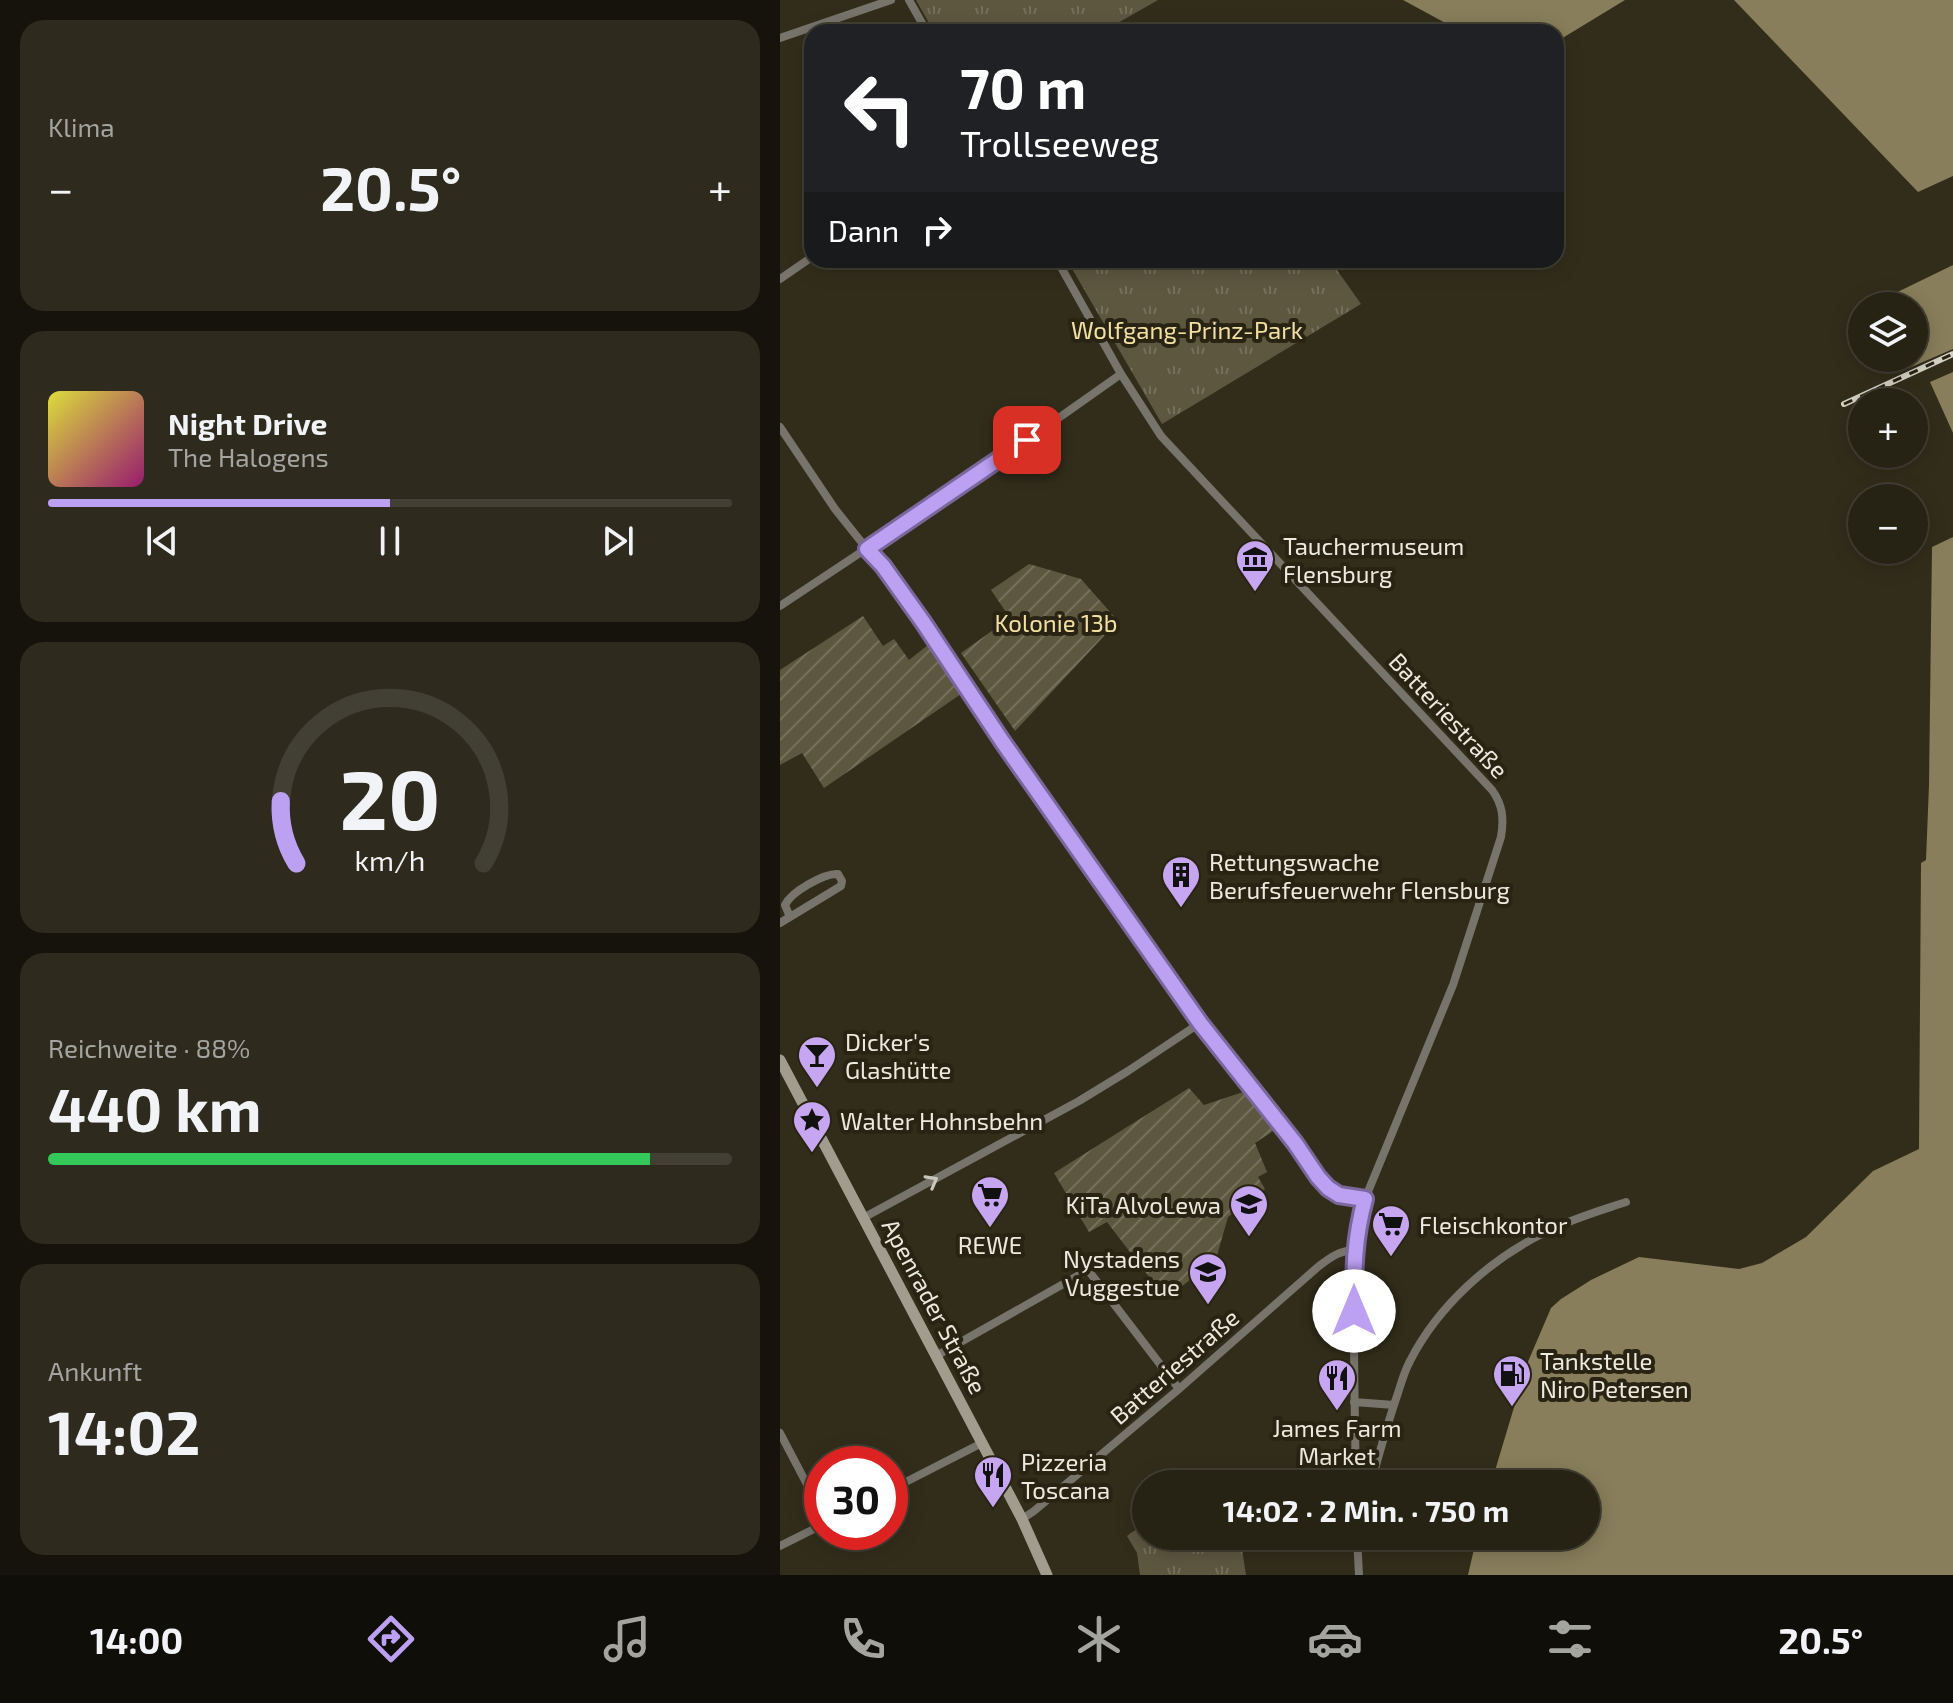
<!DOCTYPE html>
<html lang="de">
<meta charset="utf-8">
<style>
body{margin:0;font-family:"Exo 2",sans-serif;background:#2e2a1d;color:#f1f3f6;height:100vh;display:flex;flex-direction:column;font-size:30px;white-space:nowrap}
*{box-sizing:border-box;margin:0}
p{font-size:26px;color:#a4a4a0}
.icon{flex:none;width:44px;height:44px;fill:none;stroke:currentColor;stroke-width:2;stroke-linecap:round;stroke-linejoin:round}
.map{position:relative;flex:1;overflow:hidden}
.drawer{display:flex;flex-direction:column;gap:20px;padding:20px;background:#15130b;width:780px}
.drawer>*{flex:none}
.hud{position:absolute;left:24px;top:24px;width:760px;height:244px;border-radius:24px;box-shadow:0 4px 20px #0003,0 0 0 2px #423f34;background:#202124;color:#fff;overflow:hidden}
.tools{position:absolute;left:1068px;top:292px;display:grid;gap:16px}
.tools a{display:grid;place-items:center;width:80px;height:80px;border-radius:50%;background:#262214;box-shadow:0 4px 20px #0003,0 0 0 2px #423f34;font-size:40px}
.speed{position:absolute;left:24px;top:1446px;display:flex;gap:16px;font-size:40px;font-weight:700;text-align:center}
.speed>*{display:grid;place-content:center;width:104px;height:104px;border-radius:50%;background:#262214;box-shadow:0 4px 20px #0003,0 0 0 2px #423f34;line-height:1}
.speed .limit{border:12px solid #d22;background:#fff;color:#111}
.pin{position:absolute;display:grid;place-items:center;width:68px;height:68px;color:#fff;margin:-34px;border-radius:16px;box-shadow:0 4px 12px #0006}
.me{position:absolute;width:88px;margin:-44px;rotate:0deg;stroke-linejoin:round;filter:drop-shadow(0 0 6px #0008)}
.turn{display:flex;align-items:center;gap:28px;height:168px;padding:0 24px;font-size:36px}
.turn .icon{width:104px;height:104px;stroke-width:2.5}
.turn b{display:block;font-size:56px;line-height:68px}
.then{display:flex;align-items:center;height:76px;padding:0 24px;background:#0003;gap:16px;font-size:30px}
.big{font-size:60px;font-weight:700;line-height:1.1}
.drawer .card{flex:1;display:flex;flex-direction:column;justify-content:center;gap:12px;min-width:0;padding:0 28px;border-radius:24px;background:#2e2a1d}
.drawer .dial{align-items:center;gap:0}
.dial svg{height:208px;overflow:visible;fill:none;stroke:#423f34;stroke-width:7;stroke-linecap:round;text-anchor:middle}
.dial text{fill:#f1f3f6;stroke:none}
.song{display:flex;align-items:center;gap:24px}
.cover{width:96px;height:96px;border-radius:12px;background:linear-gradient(135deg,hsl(60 70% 55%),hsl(320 70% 35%))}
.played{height:8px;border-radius:4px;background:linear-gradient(90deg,#bca0f2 50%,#423f34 50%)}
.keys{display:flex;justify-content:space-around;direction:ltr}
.heat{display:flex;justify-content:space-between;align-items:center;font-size:44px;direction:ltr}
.charge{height:12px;border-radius:6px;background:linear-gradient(90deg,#34c759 88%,#423f34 0)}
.trip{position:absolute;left:352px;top:1470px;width:468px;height:80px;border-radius:40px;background:#262214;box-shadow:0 4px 20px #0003,0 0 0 2px #423f34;font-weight:700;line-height:80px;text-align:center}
.menu{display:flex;height:128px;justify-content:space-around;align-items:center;background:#0f0e08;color:#a4a4a0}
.menu .icon{width:56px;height:56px}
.menu .active{color:#bca0f2}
.menu b{font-size:36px;color:#f1f3f6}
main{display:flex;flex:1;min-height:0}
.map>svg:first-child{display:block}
.grass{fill:url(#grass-tufts)}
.garden{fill:url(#garden-furrows)}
.water{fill:#887e5b}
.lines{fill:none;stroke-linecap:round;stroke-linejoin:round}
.street{stroke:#77746c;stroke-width:8}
.secondary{stroke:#a19d8e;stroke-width:11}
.rail-casing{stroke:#d4d1c5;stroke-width:6}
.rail{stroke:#282312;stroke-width:3;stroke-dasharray:9;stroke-linecap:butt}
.oneway{stroke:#c9c6bc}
.route-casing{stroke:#7a689d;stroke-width:20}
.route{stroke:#bca0f2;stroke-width:14}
.labels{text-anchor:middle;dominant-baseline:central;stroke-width:8;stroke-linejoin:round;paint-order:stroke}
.park-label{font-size:24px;fill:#f2e0a3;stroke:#282312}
.poi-label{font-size:24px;fill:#ece9de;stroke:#282312;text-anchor:start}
.street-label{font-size:24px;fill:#ece9de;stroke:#282312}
</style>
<main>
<section class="drawer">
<div class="card"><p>Klima</p>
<div class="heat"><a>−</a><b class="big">20.5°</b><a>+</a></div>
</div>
<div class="card">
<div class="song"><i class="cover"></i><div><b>Night Drive</b><p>The Halogens</p></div></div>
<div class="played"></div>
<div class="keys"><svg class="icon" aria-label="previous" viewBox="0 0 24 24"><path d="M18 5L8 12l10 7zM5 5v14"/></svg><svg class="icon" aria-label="pause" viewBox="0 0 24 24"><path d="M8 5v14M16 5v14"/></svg><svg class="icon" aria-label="next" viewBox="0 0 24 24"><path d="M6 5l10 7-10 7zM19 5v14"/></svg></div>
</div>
<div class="card dial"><svg viewBox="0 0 100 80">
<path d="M14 69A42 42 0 1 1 86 69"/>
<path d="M14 69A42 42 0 0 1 8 45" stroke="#bca0f2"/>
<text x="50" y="56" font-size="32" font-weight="700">20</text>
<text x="50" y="72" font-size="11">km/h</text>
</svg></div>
<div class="card"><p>Reichweite · 88%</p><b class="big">440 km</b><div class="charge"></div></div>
<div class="card"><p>Ankunft</p><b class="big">14:02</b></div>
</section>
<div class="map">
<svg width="1173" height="1575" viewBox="0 0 1173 1575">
<defs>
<pattern id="grass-tufts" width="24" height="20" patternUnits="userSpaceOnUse" patternTransform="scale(2)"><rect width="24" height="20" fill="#5e5740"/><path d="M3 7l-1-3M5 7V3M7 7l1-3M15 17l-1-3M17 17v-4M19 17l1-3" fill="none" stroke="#756f5b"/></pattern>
<pattern id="garden-furrows" width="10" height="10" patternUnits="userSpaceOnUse" patternTransform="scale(2)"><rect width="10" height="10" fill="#5e5740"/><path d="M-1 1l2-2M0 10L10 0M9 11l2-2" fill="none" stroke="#756f5b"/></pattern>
</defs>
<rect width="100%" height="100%" fill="#322d1b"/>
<!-- grass -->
<path class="grass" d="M 136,0 L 378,0 L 322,32 L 154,32 Z
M 287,260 L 550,260 L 581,304 L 382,424 Z
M 366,1522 L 366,1536 L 460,1536 L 466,1575 L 360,1575 L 357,1553 L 347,1536 Z"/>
<!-- garden -->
<path class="garden" d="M 249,564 L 301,579 L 338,621 L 235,731 L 181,653 L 230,618 L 211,590 Z
M 83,616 L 103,646 L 114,639 L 129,660 L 148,645 L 181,694 L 44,788 L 22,753 L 0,765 L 0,670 Z
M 409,1088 L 424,1105 L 463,1092 L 493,1131 L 475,1143 L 487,1172 L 478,1177 L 485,1189 L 448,1217 L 436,1259 L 386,1299 L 327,1222 L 309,1232 L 274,1173 Z"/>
<!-- water -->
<path class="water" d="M 623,0 L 845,0 L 776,42 L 776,32 L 682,32 Z
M 954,0 L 1173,0 L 1173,176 L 1138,192 Z
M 1173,265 L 1173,349 L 1129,368 L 1125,358 L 1134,358 L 1134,306 L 1100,306 L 1097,302 Z
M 1173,372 L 1173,433 L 1150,382 Z
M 1173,537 L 1173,1575 L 688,1575 L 697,1536 L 806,1536 L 806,1484 L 711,1484 L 747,1364 L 771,1308 L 781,1299 L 811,1280 L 859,1257 L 959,1269 L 982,1263 L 1026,1237 L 1093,1171 L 1139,1149 L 1141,863 L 1146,860 L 1149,785 L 1152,547 Z"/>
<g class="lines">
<!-- street -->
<path class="street" d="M 129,0 L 147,32
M 0,38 L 111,0
M 277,260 L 341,374 L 381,436 L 712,790 C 723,805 724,819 721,837 L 673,985 L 585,1199 C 573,1244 574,1283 574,1329 C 574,1380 575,1432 576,1484
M 0,279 L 32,257
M 0,427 L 55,509 L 87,549 L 103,566 L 143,622 L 222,741 L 420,1023 L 515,1143 L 538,1177 L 548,1188 L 559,1195 L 585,1199
M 0,606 L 202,472 L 341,374
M 0,923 L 61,886 L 62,881 L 58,874 C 44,873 11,892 5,905 L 10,917
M 83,1218 L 299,1101 L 348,1071 L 420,1023
M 156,1356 L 308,1270 L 399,1389
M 574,1402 L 614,1405
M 0,1433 L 42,1513
M 591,1484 C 599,1454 607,1425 617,1396 C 621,1384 624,1372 630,1361 C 658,1306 710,1259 766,1232 C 791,1219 819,1211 846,1202
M 110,1490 L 202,1443
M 242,1519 L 254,1511 L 399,1389 L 539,1266 C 551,1257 559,1251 574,1250
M 577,1536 L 579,1575
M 0,1546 L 42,1525"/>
<!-- secondary -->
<path class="secondary" d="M 0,1060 L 242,1519 L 267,1575"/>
<!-- rail casing -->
<g class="rail-casing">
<path id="rail" d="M 1064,404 L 1173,354"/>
</g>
<!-- rail -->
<use href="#rail" class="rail"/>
</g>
<!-- one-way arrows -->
<defs><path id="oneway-chevron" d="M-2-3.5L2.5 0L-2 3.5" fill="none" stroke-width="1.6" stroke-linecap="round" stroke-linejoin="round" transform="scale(2)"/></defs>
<use class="oneway" href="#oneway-chevron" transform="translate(152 1181) rotate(-29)"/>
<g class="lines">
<!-- route casing -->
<g class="route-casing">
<path id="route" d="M 247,440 L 87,549 L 103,566 L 143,622 L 222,741 L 420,1023 L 515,1143 L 538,1177 L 548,1188 L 559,1195 L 585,1199 C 574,1239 574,1270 574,1311"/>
</g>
<!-- route -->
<use href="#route" class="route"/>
</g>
<!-- icons -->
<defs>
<g id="museum-pin" transform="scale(2)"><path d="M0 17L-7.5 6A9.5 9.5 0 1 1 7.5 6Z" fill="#c6a6f0" stroke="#282312"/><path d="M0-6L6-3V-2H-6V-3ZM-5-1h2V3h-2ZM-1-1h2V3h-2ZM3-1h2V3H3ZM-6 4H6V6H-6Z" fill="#111"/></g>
<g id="building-pin" transform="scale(2)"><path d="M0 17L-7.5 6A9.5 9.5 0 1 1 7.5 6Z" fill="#c6a6f0" stroke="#282312"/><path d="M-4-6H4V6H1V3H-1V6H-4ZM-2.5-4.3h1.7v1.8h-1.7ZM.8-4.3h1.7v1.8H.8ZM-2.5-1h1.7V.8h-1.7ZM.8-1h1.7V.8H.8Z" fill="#111"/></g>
<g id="bar-pin" transform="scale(2)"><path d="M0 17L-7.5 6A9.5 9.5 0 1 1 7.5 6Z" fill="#c6a6f0" stroke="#282312"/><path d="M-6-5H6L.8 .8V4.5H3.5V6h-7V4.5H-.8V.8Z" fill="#111"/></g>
<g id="sight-pin" transform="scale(2)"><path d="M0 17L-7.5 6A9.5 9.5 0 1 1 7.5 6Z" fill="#c6a6f0" stroke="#282312"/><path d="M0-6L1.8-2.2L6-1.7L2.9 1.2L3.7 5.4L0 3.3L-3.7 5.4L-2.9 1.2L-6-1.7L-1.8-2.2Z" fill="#111"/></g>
<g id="supermarket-pin" transform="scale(2)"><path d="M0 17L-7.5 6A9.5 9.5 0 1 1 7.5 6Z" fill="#c6a6f0" stroke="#282312"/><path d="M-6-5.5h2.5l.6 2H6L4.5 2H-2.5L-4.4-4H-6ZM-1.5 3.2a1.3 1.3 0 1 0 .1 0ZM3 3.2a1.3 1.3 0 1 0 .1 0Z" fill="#111"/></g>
<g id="school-pin" transform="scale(2)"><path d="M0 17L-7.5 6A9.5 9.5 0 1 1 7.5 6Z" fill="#c6a6f0" stroke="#282312"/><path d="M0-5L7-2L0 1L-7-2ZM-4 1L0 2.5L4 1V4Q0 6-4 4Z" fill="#111"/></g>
<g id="fuel-pin" transform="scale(2)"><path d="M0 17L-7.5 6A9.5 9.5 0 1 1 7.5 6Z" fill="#c6a6f0" stroke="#282312"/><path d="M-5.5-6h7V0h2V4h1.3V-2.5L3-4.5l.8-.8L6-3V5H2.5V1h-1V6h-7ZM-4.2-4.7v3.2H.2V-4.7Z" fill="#111"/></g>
<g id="restaurant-pin" transform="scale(2)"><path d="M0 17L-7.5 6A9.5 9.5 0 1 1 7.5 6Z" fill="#c6a6f0" stroke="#282312"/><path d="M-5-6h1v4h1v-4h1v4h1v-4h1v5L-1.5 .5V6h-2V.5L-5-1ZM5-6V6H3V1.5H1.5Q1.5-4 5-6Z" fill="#111"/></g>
</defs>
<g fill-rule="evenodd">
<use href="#museum-pin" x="475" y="559"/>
<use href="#building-pin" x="401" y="875"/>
<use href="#bar-pin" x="37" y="1055"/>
<use href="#sight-pin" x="32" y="1120"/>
<use href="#supermarket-pin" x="210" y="1195"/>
<use href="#school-pin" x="469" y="1204"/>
<use href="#supermarket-pin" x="611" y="1224"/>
<use href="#school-pin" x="428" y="1272"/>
<use href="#fuel-pin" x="732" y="1374"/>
<use href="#restaurant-pin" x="557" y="1378"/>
<use href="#restaurant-pin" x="213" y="1475"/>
</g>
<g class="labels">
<!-- park labels -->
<g class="park-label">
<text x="407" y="329">Wolfgang-Prinz-Park</text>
<text x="276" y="622">Kolonie 13b</text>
</g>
<!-- poi labels -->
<g class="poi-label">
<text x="503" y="545">Tauchermuseum<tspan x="503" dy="28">Flensburg</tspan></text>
<text x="429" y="861">Rettungswache<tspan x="429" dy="28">Berufsfeuerwehr Flensburg</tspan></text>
<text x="65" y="1041">Dicker's<tspan x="65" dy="28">Glashütte</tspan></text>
<text x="60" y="1120">Walter Hohnsbehn</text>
<text x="441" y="1204" text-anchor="end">KiTa AlvoLewa</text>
<text x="639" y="1224">Fleischkontor</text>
<text x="210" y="1244" text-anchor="middle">REWE</text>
<text x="400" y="1258" text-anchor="end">Nystadens<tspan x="400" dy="28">Vuggestue</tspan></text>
<text x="760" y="1360">Tankstelle<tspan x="760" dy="28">Niro Petersen</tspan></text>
<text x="557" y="1427" text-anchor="middle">James Farm<tspan x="557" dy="28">Market</tspan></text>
<text x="241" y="1461">Pizzeria<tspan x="241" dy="28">Toscana</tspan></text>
</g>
<!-- street labels -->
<g class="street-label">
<text transform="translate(669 715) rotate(47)">Batteriestraße</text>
<text transform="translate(155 1306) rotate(62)">Apenrader Straße</text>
<text transform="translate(394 1366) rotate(-41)">Batteriestraße</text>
</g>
</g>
</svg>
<div class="tools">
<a><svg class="icon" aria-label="layers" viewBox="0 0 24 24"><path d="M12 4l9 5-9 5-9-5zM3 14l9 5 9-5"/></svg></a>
<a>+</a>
<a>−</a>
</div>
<div class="speed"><div class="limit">30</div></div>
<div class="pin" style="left:247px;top:440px;background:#d93025"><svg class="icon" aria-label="arrive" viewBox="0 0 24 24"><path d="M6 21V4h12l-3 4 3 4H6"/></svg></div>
<svg class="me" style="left:574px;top:1311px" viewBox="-20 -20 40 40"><circle r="19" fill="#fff"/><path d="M0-13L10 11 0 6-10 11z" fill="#bca0f2"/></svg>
<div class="trip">14:02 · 2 Min. · 750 m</div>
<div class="hud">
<div class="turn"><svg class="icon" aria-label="left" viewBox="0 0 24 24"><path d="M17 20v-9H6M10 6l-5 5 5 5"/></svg><div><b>70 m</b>Trollseeweg</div></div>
<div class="then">Dann<svg class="icon" aria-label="right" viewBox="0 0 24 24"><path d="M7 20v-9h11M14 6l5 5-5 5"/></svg></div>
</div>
</div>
</main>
<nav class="menu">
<b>14:00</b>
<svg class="icon active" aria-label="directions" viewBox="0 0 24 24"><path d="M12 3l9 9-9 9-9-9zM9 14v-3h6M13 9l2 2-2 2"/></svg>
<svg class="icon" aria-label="music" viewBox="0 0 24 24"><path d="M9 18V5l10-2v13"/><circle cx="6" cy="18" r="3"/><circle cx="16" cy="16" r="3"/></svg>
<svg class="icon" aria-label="phone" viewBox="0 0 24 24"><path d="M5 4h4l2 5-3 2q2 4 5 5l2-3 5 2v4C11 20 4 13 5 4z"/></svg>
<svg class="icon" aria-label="climate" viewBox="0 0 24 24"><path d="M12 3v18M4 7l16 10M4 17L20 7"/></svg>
<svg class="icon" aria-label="car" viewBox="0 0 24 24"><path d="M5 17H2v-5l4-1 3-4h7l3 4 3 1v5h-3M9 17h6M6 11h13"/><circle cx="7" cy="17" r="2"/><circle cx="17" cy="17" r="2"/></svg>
<svg class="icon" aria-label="filters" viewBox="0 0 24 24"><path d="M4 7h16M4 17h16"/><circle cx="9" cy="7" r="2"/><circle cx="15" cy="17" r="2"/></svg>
<b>20.5°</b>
</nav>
